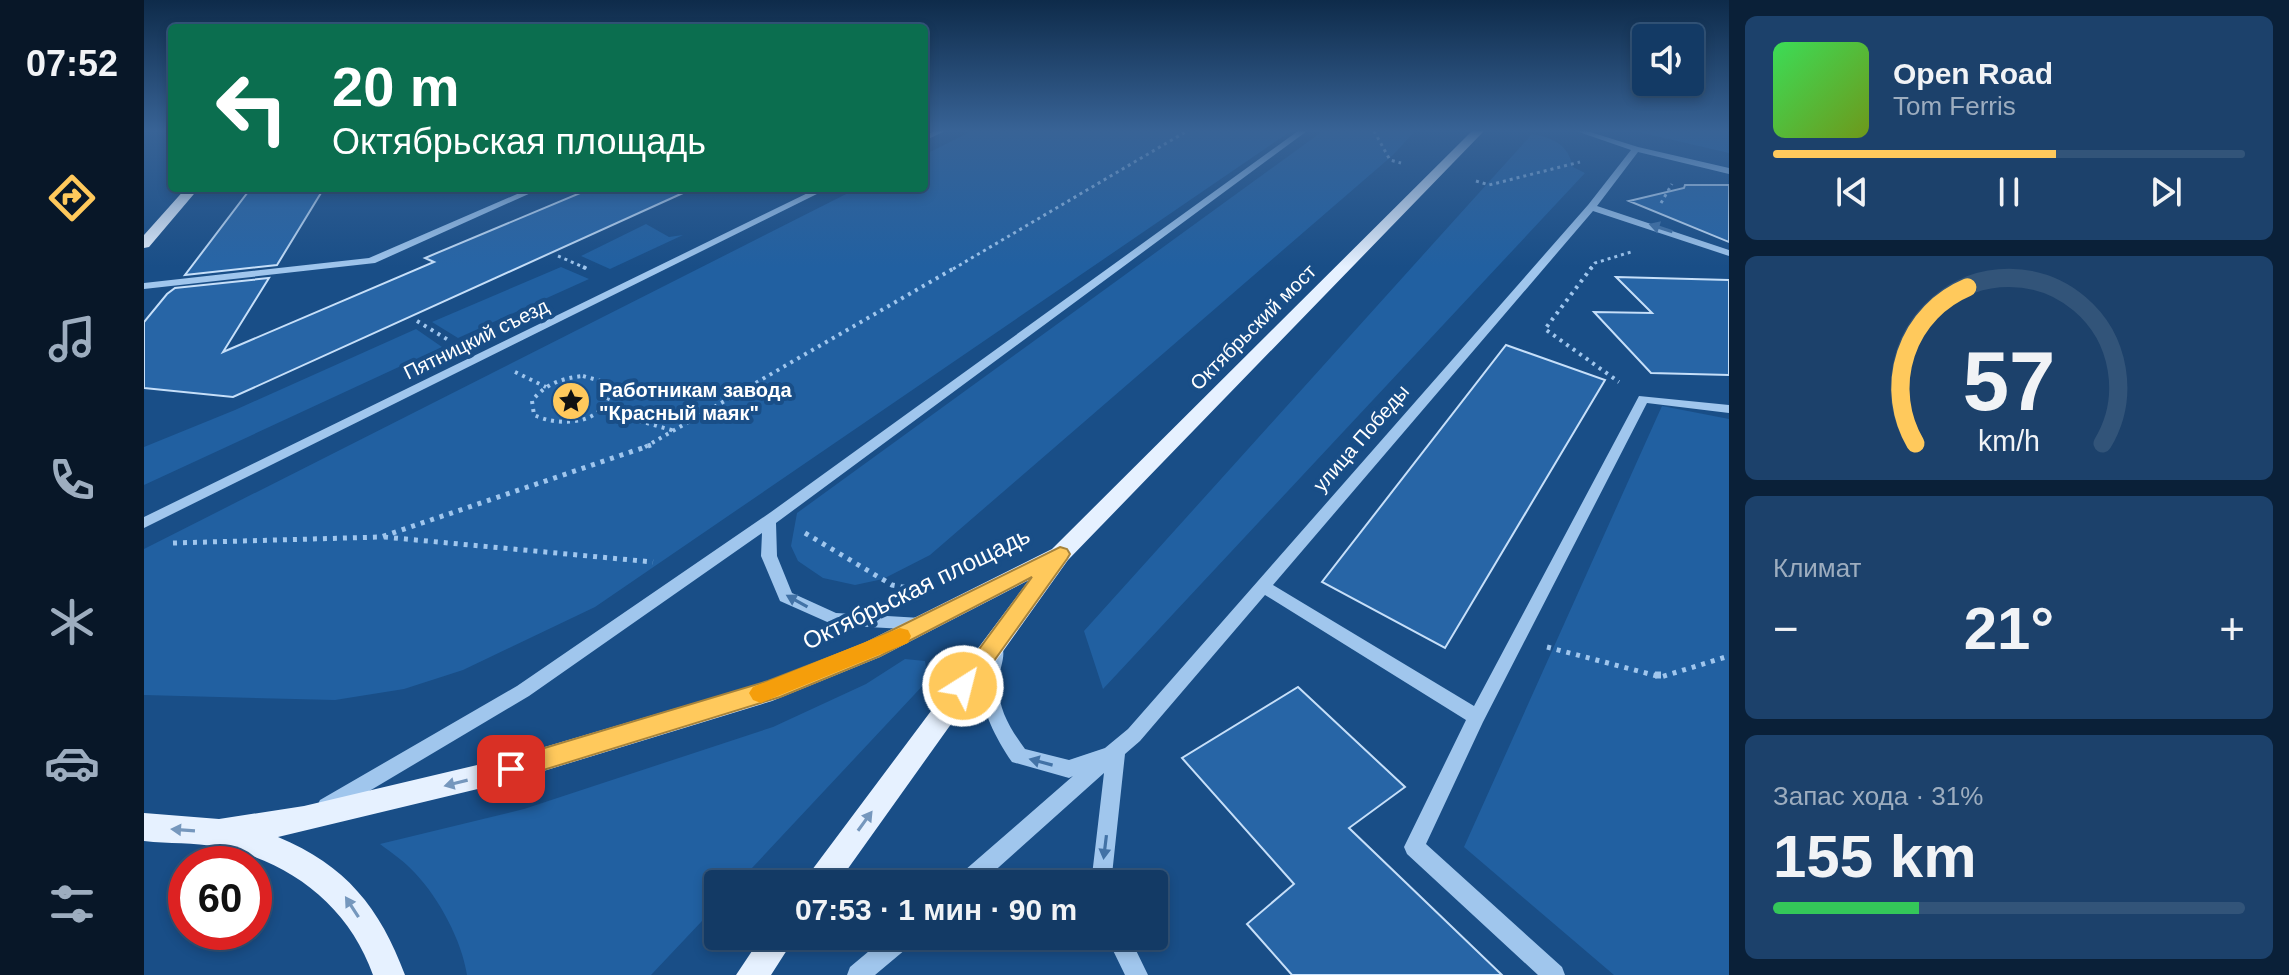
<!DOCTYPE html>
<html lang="ru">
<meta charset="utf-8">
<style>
body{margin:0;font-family:Helvetica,sans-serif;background:#1c416b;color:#f1f3f6;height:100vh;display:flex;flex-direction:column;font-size:30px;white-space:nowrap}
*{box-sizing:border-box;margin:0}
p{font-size:26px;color:#9dadbf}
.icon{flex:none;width:44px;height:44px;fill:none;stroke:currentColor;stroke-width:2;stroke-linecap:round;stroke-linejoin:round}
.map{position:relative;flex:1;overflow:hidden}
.side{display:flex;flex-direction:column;gap:16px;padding:16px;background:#0a2038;width:560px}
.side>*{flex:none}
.guide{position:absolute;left:24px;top:24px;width:760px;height:168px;border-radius:8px;box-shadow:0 4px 12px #0003,0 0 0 2px #325479;background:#0b6e4f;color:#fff;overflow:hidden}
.buttons{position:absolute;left:1488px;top:24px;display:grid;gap:16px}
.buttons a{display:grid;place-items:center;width:72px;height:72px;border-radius:8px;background:#133a65;box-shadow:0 4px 12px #0003,0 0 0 2px #325479;font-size:40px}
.speed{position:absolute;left:24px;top:846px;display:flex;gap:16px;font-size:40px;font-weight:700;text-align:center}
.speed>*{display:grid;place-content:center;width:104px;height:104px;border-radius:50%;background:#133a65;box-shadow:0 4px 12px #0003,0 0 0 2px #325479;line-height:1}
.speed .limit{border:12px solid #d22;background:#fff;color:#111}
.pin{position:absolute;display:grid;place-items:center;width:68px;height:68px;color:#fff;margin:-34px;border-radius:16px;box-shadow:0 4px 12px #0006}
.me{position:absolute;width:88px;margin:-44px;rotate:36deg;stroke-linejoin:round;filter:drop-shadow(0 0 6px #0008)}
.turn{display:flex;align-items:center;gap:28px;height:168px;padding:0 32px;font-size:36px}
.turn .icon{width:104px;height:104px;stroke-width:2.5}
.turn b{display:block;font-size:56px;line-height:68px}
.big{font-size:60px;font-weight:700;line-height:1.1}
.side .widget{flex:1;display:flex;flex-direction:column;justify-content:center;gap:12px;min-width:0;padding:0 28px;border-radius:12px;background:#1c416b}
.side .dial{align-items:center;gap:0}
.dial svg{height:208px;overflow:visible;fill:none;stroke:#325479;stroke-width:7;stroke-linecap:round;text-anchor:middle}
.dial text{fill:#f1f3f6;stroke:none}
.song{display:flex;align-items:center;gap:24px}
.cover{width:96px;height:96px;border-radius:12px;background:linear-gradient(135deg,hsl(130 70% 55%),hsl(80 70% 35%))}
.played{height:8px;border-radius:4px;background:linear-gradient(90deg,#ffc95c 60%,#325479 60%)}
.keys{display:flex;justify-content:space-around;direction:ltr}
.heat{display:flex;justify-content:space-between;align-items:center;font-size:44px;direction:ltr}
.charge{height:12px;border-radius:6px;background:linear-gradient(90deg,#34c759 31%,#325479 0)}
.trip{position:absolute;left:560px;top:870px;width:464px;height:80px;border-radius:8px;background:#133a65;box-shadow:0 4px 12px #0003,0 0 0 2px #325479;font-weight:700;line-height:80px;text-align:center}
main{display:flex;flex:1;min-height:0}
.dock{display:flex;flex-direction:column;width:144px;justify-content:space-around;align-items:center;background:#081728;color:#9dadbf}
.dock .icon{width:56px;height:56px}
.dock .on{color:#ffc95c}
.dock b{font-size:36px;color:#f1f3f6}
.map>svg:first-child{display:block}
.green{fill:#2160a1}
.building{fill:#2765a6;stroke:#c6dff9;stroke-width:2}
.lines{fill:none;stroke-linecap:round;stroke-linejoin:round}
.path-far3{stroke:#a0c6ed;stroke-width:3;stroke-dasharray:3 4;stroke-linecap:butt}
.path-far2{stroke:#a0c6ed;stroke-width:4;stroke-dasharray:3 5;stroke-linecap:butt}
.path-far1{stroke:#a0c6ed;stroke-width:5;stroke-dasharray:4 6;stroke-linecap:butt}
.path{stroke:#a0c6ed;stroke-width:7;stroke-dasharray:6 8;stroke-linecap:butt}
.minor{fill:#a0c6ed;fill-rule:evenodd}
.major{fill:#e6f1ff;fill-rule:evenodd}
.oneway{fill:#4272a6}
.oneway2{fill:#7597bd}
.route{fill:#ffc95c;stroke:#a6833c;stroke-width:2}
.slow{fill:#f59e0b}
.labels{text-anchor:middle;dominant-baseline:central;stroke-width:8;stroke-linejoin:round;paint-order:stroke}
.street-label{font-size:20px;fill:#fff;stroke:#194e87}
.poi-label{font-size:20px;font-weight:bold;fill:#fff;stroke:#194e87;text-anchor:start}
.near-street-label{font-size:24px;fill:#fff;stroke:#194e87}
</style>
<main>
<nav class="dock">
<b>07:52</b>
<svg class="icon on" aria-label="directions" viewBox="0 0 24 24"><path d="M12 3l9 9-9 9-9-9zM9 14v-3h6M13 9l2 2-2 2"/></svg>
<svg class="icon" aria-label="music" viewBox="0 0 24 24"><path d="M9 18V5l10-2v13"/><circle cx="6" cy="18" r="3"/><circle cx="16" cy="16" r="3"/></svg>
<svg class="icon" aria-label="phone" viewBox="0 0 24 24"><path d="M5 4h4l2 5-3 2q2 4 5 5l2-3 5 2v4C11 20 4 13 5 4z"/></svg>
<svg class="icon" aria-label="climate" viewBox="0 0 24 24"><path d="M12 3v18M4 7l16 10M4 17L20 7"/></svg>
<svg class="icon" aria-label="car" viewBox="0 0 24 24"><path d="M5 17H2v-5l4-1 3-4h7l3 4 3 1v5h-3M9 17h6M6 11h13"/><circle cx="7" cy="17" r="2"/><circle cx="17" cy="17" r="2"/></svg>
<svg class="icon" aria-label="filters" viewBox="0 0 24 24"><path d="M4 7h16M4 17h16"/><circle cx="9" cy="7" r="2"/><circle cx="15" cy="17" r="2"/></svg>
</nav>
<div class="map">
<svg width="1585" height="975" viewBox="0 0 1585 975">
<rect width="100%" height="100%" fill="#194e87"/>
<!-- green -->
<path class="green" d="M 828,131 L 1147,131 L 451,607 L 319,670 L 260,689 L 191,700 L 0,695 L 0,549 L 714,188 L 780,188 L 780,155 Z
M 1179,131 L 1271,131 L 1249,155 L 786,555 L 739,579 L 711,585 L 679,578 L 654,561 L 647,546 L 653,513 Z
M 1490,131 L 1585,131 L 1585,153 Z
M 1388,134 C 1409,138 1424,144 1429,167 L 1441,173 L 959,689 L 940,631 Z
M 502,224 L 525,237 L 539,235 L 466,269 L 437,256 Z
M 417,267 L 445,279 L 314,338 L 288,322 Z
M 272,329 L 298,347 L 0,485 L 0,447 L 91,410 Z
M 1518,406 L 1585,419 L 1585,975 L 1470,975 L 1320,847 Z
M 761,659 L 781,661 L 784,680 L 593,884 L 574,884 L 574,904 L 507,975 L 323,975 C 318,941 295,898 271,873 C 261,862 248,853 236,844 L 380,809 L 629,727 L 722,684 Z"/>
<!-- building -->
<path class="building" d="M 1541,185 L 1585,185 L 1585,242 L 1485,201 L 1540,188 Z
M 107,188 L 180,188 L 133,265 L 41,275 Z
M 448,188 L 550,188 L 89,397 L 0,388 L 0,322 L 23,294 L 31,288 L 125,278 L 79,352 L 290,262 L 281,258 Z
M 1472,277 L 1585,280 L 1585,375 L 1507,373 L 1450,312 L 1508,313 Z
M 1362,345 L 1461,380 L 1301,648 L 1178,582 Z
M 1154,687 L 1261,787 L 1205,828 L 1358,975 L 1148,975 L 1103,924 L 1150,884 L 1038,758 Z"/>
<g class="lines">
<!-- path-far3 -->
<path class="path-far3" d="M 1230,131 L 1246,160 L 1257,163
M 1332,181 L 1345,185 L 1436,162
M 1517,203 L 1528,184
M 414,256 L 444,269
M 809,269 L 1043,131
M 1446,269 L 1451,263 L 1487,252"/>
<!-- path-far2 -->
<path class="path-far2" d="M 439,267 L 446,270
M 1448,267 L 1401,329 L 1475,382
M 273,321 L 306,341
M 371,372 L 402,387
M 439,376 L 460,382 L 466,388 C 464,424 417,428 390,415 L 388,401 C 401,384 418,378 439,376 Z
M 456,410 L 531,431
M 501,447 L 812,267"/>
<!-- path-far1 -->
<path class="path-far1" d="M 661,533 L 748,585 L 764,588 L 775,584
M 240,537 L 509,562
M 29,543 L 237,537 L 507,445
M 1403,647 L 1517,677 L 1585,656"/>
<!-- path -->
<path class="path" d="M 1511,675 L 1522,675"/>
<!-- minor -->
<path class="minor" d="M 791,131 L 801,131 L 780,141 L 780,136 Z
M 1154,131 L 1163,131 L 632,523 L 633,556 L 648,593 L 692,613 L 777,618 L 783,619 L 785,624 L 783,629 L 777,630 L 690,625 L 636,601 L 617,556 L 618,533 L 385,696 L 190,812 L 183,815 L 176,812 L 173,806 L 176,800 L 373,686 L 627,512 Z
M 1432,131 L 1443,131 L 1494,147 L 1585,168 L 1585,174 L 1494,152 L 1453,206 L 1585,250 L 1585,256 L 1449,211 L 1129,585 L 1330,706 L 1495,396 L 1585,405 L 1585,413 L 1503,403 L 1339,722 L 1282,844 L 1418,967 L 1421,975 L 1394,975 L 1263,854 L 1260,847 L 1322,720 L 1121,595 L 996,741 L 981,754 L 967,884 L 947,884 L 960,773 L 836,884 L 810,884 L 813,877 L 929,776 L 925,778 L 868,762 C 844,726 826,689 846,646 L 852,644 L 858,646 C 862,656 856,667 855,678 C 852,706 865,727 881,749 L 925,760 L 961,748 L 984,729 L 1444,205 L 1487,150 Z
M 387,188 L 398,188 L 231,263 L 0,289 L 0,283 L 225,258 Z
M 674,188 L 685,188 L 0,528 L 0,517 Z
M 743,936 L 771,936 L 768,944 L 731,975 L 703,975 L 706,967 Z
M 962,936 L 985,936 L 1004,975 L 981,975 Z"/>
<!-- major -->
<path class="major" d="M 1328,131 L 1340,131 L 924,560 L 693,884 L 660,884 L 665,874 L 885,580 L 736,657 L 628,701 L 367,781 L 134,837 C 202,865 236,908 261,975 L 229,975 C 205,906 145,860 74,847 C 50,842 25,844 0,841 L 0,813 L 75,819 L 160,806 L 367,757 L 624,681 L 720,643 L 908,549 Z
M 42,188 L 55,188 L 5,247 L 0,248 L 0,235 Z
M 618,936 L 652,936 L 627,975 L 592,975 Z"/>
</g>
<!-- one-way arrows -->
<defs><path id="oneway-solid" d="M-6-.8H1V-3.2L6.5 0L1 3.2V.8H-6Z" transform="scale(2)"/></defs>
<g class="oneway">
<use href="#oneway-solid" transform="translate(1517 228) rotate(-162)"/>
<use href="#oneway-solid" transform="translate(653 601) rotate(-151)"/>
<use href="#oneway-solid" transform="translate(897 762) rotate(-165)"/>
<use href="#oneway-solid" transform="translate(961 847) rotate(97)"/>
</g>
<g class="oneway2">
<use href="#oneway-solid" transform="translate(312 783) rotate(166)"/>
<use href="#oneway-solid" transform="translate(721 821) rotate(-54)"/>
<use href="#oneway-solid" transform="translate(39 830) rotate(-176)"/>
<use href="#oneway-solid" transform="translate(208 907) rotate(-123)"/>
</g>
<!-- sky -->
<linearGradient id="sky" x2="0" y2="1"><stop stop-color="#0e2b4a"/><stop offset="0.49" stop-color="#386396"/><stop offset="1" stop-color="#386396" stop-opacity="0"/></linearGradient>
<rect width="1585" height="267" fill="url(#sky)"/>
<!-- route -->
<path class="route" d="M 916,547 L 923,549 L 926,554 L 923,559 L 827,693 L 819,696 L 811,693 L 808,686 L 888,577 L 736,656 L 636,697 L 367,780 L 359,777 L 355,769 L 359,761 L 367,758 L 624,681 L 720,644 Z"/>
<!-- slow -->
<path class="slow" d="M 756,628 L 764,630 L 767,636 L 764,643 L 617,703 L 609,700 L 605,693 L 609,687 Z"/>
<!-- icons -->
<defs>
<g id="sight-disc" transform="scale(2)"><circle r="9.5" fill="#ffc95c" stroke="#194e87"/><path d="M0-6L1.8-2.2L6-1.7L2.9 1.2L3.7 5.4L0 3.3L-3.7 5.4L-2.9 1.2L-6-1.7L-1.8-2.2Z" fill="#111"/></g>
</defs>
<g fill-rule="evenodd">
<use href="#sight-disc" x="427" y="401"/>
</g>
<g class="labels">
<!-- street labels -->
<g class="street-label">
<text transform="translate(1109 327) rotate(-45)">Октябрьский мост</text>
<text transform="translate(332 339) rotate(-26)">Пятницкий съезд</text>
<text transform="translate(1217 438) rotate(-49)">улица Победы</text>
</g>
<!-- poi labels -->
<g class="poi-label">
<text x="455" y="390">Работникам завода<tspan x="455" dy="23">"Красный маяк"</tspan></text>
</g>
<!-- near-street labels -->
<g class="near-street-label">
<text transform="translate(772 588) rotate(-26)">Октябрьская площадь</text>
</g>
</g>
</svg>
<div class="buttons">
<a><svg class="icon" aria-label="sound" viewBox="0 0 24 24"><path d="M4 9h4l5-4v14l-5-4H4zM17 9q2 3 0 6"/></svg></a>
</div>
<div class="speed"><div class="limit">60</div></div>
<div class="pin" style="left:367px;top:769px;background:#d93025"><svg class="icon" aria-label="arrive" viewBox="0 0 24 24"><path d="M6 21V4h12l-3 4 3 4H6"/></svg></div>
<svg class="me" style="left:819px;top:686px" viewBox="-20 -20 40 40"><circle r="17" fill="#ffc95c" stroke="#fff" stroke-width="3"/><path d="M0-11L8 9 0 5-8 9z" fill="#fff"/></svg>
<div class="trip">07:53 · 1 мин · 90 m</div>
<div class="guide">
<div class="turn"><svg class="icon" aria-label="left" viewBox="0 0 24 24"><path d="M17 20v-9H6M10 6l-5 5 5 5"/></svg><div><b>20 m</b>Октябрьская площадь</div></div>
</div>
</div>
<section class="side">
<div class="widget">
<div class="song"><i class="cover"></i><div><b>Open Road</b><p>Tom Ferris</p></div></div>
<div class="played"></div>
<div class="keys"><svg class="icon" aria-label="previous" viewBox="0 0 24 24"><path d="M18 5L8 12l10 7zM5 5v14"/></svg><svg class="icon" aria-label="pause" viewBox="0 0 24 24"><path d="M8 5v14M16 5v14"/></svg><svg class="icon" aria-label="next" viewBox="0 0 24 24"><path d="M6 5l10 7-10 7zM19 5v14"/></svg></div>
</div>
<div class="widget dial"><svg viewBox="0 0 100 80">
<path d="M14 69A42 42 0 1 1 86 69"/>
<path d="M14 69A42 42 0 0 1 34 9" stroke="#ffc95c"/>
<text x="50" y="56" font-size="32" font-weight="700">57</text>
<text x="50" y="72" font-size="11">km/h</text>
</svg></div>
<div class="widget"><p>Климат</p>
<div class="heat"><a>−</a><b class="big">21°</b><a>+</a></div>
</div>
<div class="widget"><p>Запас хода · 31%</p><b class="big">155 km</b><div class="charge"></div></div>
</section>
</main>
